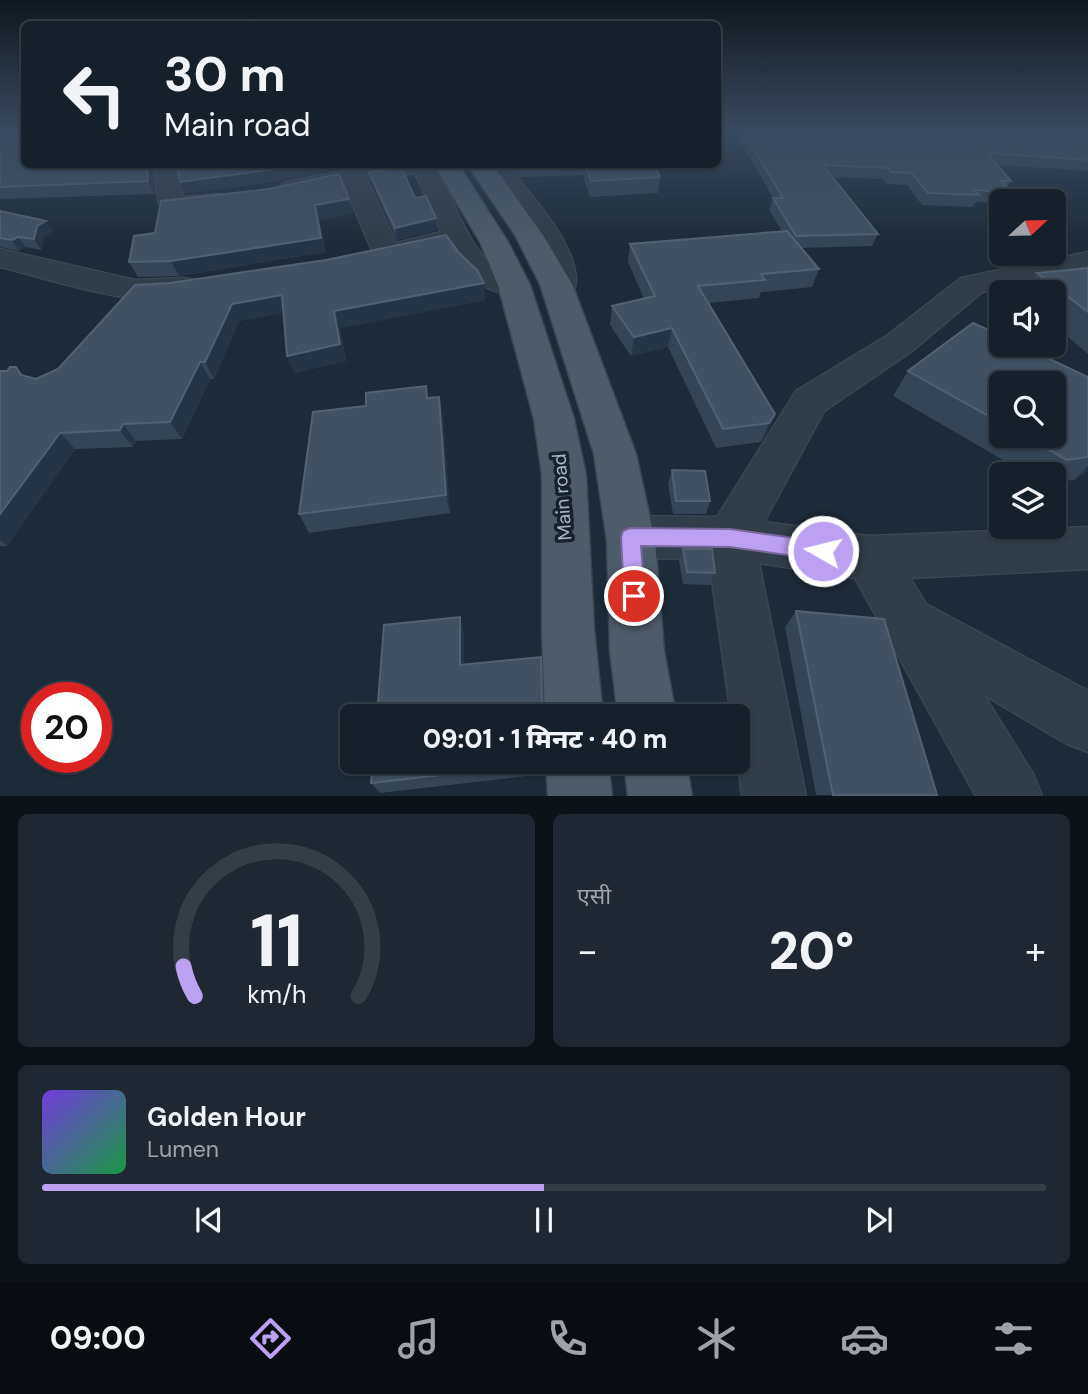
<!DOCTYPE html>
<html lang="hi">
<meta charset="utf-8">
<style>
body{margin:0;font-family:"DM Sans","Noto Sans Devanagari",sans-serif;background:#1f2832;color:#f1f3f6;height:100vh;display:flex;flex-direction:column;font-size:26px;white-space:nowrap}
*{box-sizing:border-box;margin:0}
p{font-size:23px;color:#9ea3a8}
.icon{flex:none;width:38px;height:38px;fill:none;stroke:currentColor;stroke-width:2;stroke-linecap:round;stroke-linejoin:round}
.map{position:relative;height:796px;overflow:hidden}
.sheet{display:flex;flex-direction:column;gap:18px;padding:18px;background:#0c1217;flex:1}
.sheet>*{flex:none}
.banner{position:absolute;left:21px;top:21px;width:700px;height:147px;border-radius:10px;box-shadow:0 2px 5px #0004,0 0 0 2px #353e47;background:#16202a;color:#f1f3f6;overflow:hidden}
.needle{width:46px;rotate:68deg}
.controls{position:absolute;left:989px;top:189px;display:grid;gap:14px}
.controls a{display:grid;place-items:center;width:77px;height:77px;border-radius:10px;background:#16202a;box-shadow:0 2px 5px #0004,0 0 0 2px #353e47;font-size:35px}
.speed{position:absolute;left:21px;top:682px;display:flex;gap:14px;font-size:35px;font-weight:700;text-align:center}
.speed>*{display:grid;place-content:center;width:91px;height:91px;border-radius:50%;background:#16202a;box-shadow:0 2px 5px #0004,0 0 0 2px #353e47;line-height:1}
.speed .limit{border:10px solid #d22;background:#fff;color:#111}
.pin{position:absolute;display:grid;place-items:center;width:60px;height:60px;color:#fff;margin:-30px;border:4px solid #fff;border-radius:50%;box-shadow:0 2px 7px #0007}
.me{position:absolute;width:77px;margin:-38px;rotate:278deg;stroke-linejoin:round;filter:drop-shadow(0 0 5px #0008)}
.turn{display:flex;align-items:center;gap:24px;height:147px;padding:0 28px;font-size:32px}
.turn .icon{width:91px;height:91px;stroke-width:2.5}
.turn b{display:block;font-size:49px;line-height:60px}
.big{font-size:52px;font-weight:800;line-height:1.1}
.sheet .card{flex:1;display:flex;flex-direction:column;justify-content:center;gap:10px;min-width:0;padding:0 24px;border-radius:10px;background:#1f2832}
.sheet .dial{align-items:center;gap:0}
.dial svg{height:182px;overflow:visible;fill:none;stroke:#353e47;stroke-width:7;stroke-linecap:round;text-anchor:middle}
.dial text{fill:#f1f3f6;stroke:none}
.song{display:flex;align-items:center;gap:21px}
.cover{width:84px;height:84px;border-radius:10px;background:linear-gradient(135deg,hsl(260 70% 55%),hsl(140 70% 35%))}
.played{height:7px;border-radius:4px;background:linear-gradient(90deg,#bca0f2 50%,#353e47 50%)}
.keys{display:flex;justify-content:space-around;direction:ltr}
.heat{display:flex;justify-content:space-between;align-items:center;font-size:38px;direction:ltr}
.sheet .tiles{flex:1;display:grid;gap:18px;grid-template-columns:1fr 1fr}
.card:last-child{grid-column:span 2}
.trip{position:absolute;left:340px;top:704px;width:410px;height:70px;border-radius:10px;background:#16202a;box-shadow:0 2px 5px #0004,0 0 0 2px #353e47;font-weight:800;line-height:70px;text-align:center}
.menu{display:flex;height:112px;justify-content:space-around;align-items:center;background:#090d11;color:#9ea3a8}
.menu .icon{width:49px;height:49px}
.menu .current{color:#bca0f2}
.menu b{font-size:32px;color:#f1f3f6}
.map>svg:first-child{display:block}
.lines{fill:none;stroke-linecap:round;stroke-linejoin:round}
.minor-casing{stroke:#3a4652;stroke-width:3}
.major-casing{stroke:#3a4652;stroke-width:3}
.minor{fill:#313d48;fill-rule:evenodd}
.major{fill:#4e5c69;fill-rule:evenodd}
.wall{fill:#354555;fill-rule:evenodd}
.shaded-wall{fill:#263545}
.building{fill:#415162;stroke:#526171;stroke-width:2}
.route{fill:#bca0f2;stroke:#7a689d;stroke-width:2}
.labels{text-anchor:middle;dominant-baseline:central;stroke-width:7;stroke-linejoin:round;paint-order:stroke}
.street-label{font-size:19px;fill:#aab7c6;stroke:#17222d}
</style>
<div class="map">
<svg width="1088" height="796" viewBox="0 0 1088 796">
<rect width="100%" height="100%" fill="#1d2b38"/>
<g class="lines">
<!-- minor casing -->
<g class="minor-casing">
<path id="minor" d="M 154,164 L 178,164 L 183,197 L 218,194 L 227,196 L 231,202 L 227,208 C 208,212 183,216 164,212 L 158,201 Z
M 380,164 L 435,164 C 450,194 467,244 492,265 C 503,276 521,273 530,285 L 525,292 C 490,300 465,276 449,248 L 386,263 L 376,260 L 344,185 L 291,197 L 282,194 L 278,189 L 282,184 L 291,181 ZM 415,173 L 441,232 L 396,243 L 368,181 Z
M 481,164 L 506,164 C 528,192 596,262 570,299 L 559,302 L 548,299 C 539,286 544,267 539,251 C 527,218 501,193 481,164 Z
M 0,249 L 135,280 L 184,278 L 195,280 L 200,287 L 195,294 C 131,310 63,282 0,267 Z
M 1088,252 L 1088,270 L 982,292 L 912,351 L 824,411 L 764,522 L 870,536 L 1088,527 L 1088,569 L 910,578 L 926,604 L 1088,691 L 1088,752 L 1067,744 L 984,695 L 1033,774 L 1042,796 L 976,796 L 855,578 L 759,563 L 806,796 L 742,796 L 737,756 L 737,716 L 731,716 L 709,559 L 630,558 L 613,552 L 606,537 L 613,522 L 630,516 L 717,517 L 796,391 L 888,335 L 961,278 Z"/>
</g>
<!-- major casing -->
<g class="major-casing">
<path id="major" d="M 434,164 L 458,164 L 508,242 L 530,285 L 574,419 L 586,475 L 594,629 L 603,716 L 545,716 L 542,629 L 542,475 L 534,419 L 498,285 L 480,242 Z
M 467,164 L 492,164 L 543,235 L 572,284 L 636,454 L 655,541 L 664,651 L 676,716 L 618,716 L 610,651 L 607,541 L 594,454 L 540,284 L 515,235 Z
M 546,761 L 608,761 L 612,796 L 548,796 Z
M 624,761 L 686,761 L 692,796 L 628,796 Z"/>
</g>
<!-- minor -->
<use href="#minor" class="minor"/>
<!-- major -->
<use href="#major" class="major"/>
</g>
<!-- wall -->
<path class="wall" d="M 0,132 L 151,164 L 155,194 L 0,199 Z
M 737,132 L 1088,132 L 1088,171 L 997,165 L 1011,181 L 1007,187 L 1012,192 L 1006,201 L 1001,201 L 1001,203 L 976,202 L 973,207 L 922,205 L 907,185 L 886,184 L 883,179 L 832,177 L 878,234 L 872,246 L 801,248 L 819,269 L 812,287 L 761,292 L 759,298 L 709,303 L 775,414 L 767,433 L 761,442 L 716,448 L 668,347 L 631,356 L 610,325 L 612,306 L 644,299 L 628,262 L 630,244 L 782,231 L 769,210 L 773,198 L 737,135 Z
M 509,164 L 654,164 L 660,177 L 658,193 L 590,197 L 583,175 L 520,177 Z
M 369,172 L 415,198 L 436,218 L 437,230 L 397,240 L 372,183 Z
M 349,199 L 353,214 L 319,220 L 326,252 L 179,276 L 138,277 L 129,262 Z
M 0,211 L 53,231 L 44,237 L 41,250 L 26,247 L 19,251 L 0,247 Z
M 1088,268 L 1088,354 L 1054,325 L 1054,292 L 1024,292 L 1037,273 Z
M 135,285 L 485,300 L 340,328 L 346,361 L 294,373 L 287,356 L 283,312 L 239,321 L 214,379 L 210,379 L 182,439 L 136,441 L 133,447 L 75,449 L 7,546 L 0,546 L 0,371 L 7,371 L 16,367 L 22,375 L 36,379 L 58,369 Z
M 908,371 L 1088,377 L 1088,471 L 1074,480 L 1054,482 L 1054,474 L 1027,474 L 893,396 ZM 1001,383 L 1054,436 L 1001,436 Z
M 429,398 L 443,416 L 450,513 L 309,533 L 299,514 Z
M 672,470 L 710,501 L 706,514 L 673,514 L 668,484 Z
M 683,549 L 715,573 L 710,585 L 683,584 L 679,561 Z
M 796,611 L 937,795 L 816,795 L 785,627 Z
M 544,761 L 544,774 L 380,793 L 371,783 Z"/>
<!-- shaded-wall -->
<path class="shaded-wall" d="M 147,164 L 151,164 L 155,194 L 148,181 Z
M 299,164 L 364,164 L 273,182 L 185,194 L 180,182 Z
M 349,199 L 353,214 L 319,220 L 326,252 L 179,276 L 171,261 L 315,205 Z
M 436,218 L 437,230 L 397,240 L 395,228 Z
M 46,221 L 53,231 L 44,237 L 41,250 L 34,239 L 37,226 Z
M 18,237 L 26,247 L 19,251 L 12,240 Z
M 484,283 L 485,300 L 340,328 L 346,361 L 294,373 L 287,356 L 334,311 Z
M 282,295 L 288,312 L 239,321 L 214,379 L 205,362 L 232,304 Z
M 672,328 L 668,347 L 631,356 L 634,337 Z
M 200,362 L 210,379 L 182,439 L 170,422 Z
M 439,397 L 443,416 L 450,513 L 446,495 Z
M 775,414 L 767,433 L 761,442 L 769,423 Z
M 123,424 L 136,441 L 133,447 L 120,430 Z
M 60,433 L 75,449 L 7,546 L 0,540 L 0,514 Z
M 1088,466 L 1088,471 L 1074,480 Z
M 460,617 L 464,634 L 464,680 L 460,665 Z"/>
<!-- building -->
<path class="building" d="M 0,132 L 24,132 L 24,164 L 147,164 L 148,181 L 0,187 Z
M 744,132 L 1088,132 L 1088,160 L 987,153 L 1011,181 L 1001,181 L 1012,192 L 975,190 L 979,195 L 928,193 L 912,173 L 891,172 L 888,168 L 823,165 L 878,234 L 796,236 L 773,198 L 783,198 Z
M 177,164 L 299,164 L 268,170 L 180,182 Z
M 585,164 L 654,164 L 660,177 L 591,181 Z
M 401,167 L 415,198 L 426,196 L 436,218 L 395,228 L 369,172 Z
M 339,174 L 349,199 L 315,205 L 321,238 L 171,261 L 129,262 L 134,236 L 155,233 L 161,201 L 269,189 Z
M 0,211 L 46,221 L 37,226 L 34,239 L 18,237 L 12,240 L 0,238 Z
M 787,231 L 819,269 L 761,274 L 765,280 L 698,286 L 775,414 L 769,423 L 723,429 L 672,328 L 634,337 L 612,306 L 655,296 L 630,244 Z
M 446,235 L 459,253 L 477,270 L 484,283 L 334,311 L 340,344 L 287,356 L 282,295 L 232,304 L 205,362 L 200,362 L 170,422 L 123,424 L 120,430 L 60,433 L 0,514 L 0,371 L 7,371 L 10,367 L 16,367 L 21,375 L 36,379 L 58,369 L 135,285 L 170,283 L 326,260 Z
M 1088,268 L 1088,312 L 1037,273 Z
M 973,323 L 1001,336 L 1001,345 L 1020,345 L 1088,377 L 1088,457 L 1067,460 L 1024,436 L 1054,436 L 1054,383 L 1001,383 L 1001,423 L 908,371 Z
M 426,386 L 427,398 L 439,397 L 446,495 L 299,514 L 313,412 L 366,406 L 366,393 Z
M 672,470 L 705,471 L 710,501 L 676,501 Z
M 683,549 L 712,549 L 715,573 L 687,572 Z
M 796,611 L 884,619 L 937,795 L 833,795 Z
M 460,617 L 460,665 L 541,657 L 542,703 L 554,705 L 555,716 L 377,716 L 384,625 Z
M 373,761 L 544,761 L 544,763 L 371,783 Z"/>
<!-- sky -->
<linearGradient id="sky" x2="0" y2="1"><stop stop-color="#10181f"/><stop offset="0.54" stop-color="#3a4a5e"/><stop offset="1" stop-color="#3a4a5e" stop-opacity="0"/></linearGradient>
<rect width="1088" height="243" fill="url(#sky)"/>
<!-- route -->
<path class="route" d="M 630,528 L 730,529 L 823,542 L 830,545 L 833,551 L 830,557 L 823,560 L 730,547 L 641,546 L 645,596 L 642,603 L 634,606 L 627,603 L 624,596 L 621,537 L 623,531 Z"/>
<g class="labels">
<!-- street labels -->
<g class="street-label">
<text transform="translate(562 497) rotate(-94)">Main road</text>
</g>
</g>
</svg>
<div class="controls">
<a><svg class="needle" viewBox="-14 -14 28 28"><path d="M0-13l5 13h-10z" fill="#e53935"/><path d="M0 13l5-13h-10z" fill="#9ea3a8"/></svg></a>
<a><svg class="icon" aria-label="sound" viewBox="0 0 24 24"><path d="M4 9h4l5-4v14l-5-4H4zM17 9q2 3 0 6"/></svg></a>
<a><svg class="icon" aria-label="search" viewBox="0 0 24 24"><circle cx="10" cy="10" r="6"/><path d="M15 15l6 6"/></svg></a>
<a><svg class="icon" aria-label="layers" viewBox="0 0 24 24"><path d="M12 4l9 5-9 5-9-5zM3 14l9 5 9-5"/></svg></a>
</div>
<div class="speed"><div class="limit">20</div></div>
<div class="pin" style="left:634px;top:596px;background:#d93025"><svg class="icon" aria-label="arrive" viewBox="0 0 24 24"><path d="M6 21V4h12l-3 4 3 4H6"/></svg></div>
<svg class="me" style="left:823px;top:551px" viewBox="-20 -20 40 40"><circle r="17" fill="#bca0f2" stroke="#fff" stroke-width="3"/><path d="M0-11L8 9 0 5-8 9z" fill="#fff"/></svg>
<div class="trip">09:01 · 1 मिनट · 40 m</div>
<div class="banner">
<div class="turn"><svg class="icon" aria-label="left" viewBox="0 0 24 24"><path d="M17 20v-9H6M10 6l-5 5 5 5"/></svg><div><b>30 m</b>Main road</div></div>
</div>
</div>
<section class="sheet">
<div class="tiles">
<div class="card dial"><svg viewBox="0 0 100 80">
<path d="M14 69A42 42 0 1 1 86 69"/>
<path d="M14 69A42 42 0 0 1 9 56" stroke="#bca0f2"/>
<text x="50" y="56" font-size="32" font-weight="700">11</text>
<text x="50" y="72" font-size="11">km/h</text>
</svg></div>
<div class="card"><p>एसी</p>
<div class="heat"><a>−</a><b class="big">20°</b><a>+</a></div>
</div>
<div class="card">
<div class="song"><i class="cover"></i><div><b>Golden Hour</b><p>Lumen</p></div></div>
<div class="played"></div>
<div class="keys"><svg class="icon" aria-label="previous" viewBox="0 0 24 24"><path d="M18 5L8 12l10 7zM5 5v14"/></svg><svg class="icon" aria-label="pause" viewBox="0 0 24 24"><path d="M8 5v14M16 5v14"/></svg><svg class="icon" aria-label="next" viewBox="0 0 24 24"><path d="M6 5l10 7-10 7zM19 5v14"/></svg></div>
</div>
</div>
</section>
<nav class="menu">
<b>09:00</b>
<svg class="icon current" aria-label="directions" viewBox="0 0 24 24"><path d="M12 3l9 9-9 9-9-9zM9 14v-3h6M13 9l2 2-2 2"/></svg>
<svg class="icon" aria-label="music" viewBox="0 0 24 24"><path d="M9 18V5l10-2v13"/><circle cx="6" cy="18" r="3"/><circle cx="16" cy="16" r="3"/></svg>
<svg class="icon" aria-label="phone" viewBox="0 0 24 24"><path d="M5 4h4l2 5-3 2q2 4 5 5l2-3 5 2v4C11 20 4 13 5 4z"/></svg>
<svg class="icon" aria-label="climate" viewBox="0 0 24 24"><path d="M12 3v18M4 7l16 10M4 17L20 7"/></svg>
<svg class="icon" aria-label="car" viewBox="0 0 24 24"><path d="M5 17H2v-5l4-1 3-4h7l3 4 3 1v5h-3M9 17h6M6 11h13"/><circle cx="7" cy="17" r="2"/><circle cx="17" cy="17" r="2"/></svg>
<svg class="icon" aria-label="filters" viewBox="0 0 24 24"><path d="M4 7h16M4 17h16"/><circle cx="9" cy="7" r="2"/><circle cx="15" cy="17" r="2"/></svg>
</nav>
